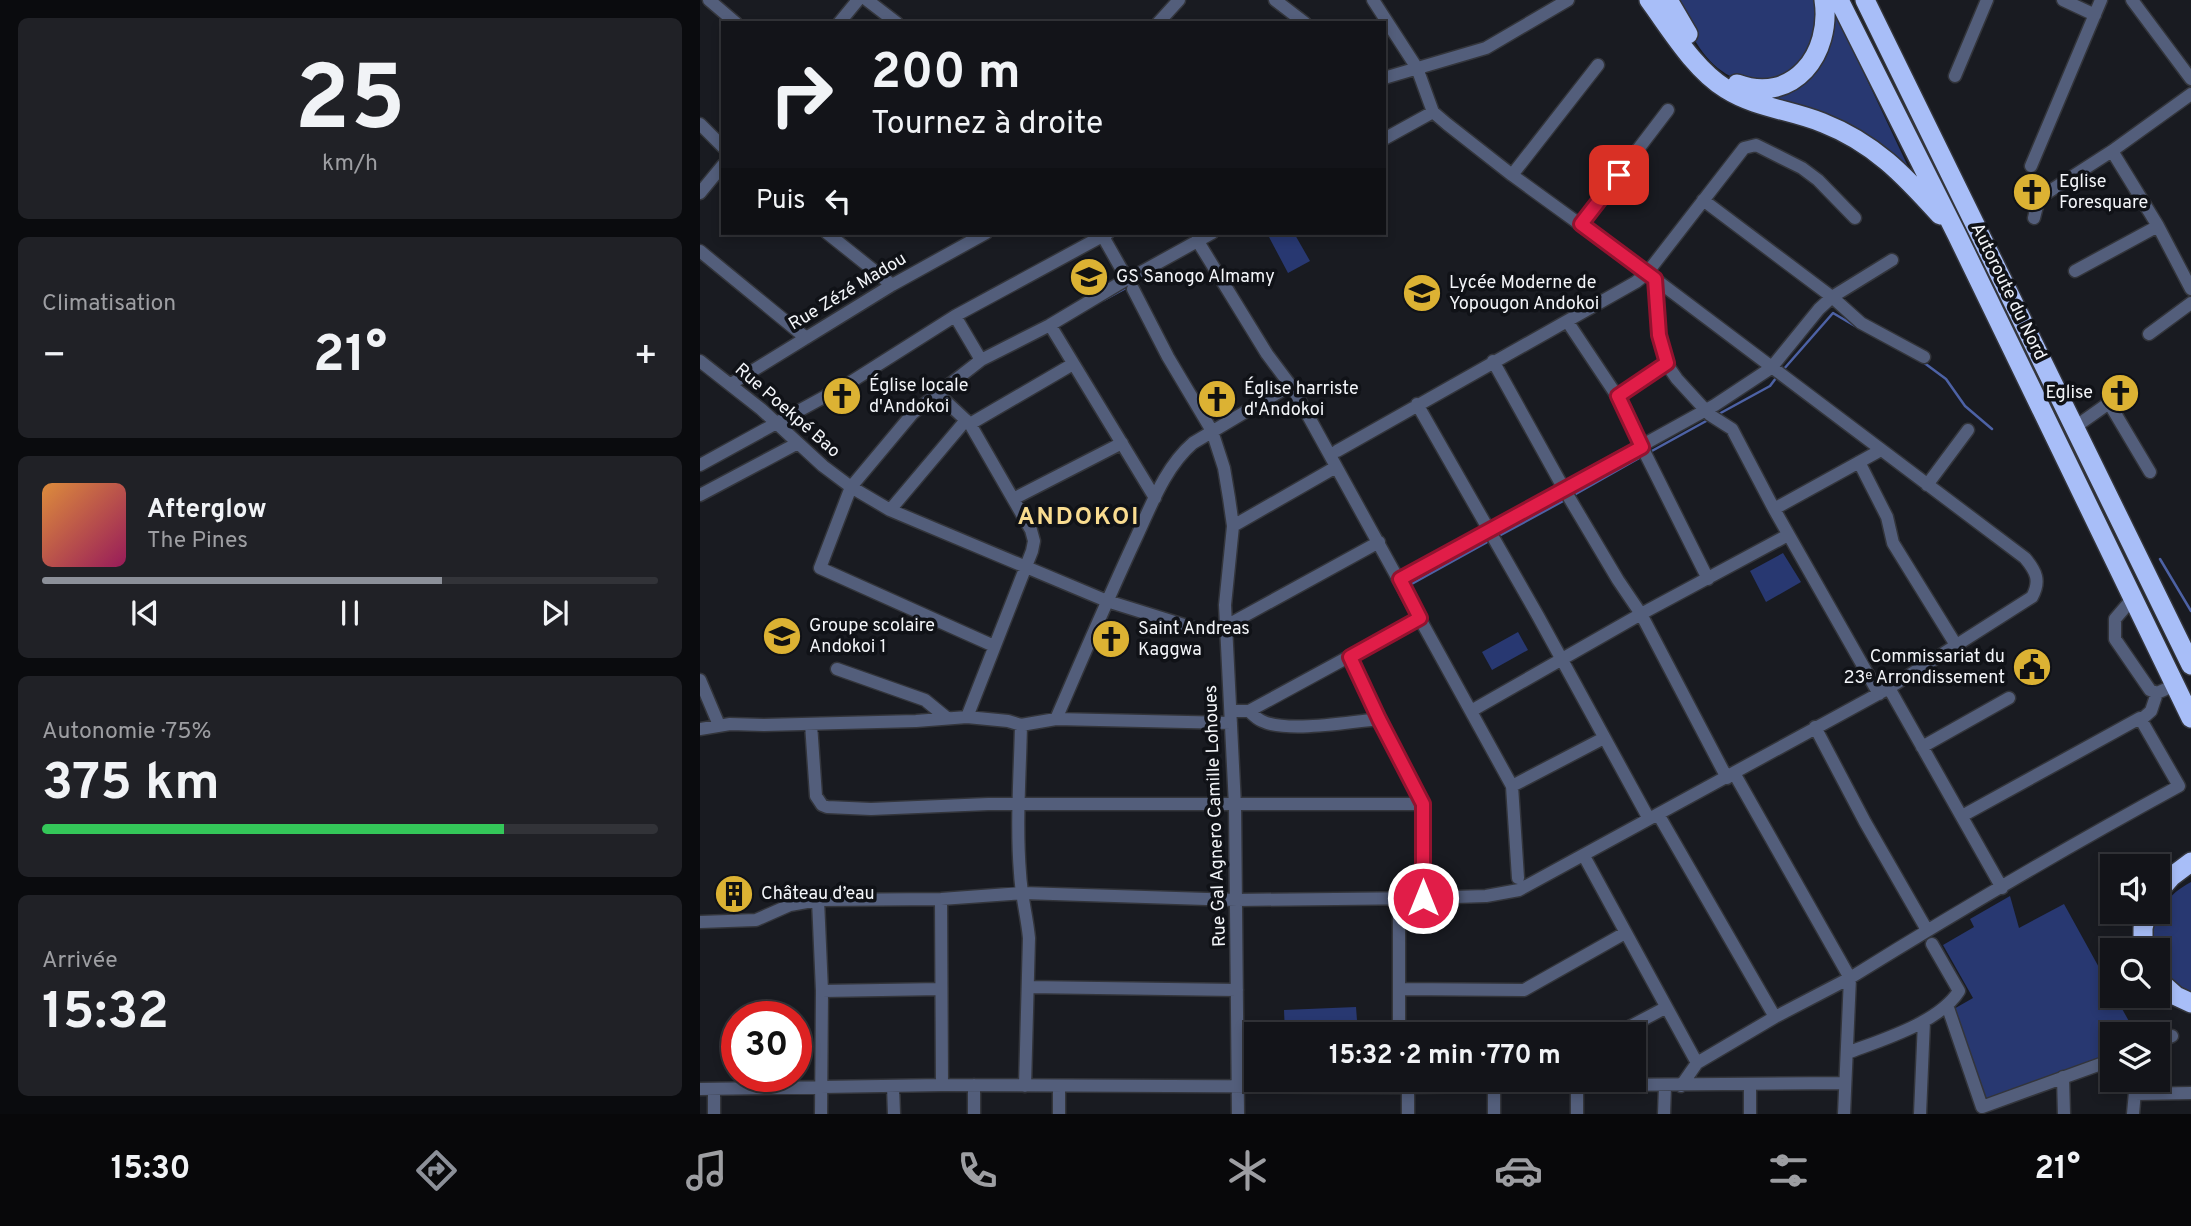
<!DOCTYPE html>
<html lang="fr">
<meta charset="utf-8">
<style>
body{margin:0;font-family:Overpass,sans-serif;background:#202126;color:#f1f3f6;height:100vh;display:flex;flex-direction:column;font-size:26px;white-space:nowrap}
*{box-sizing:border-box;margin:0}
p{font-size:23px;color:#9d9ea2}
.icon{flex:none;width:38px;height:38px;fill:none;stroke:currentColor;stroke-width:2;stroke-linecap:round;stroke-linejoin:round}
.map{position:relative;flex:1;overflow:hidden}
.side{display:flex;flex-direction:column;gap:18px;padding:18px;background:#0a0b0e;width:700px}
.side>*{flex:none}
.guide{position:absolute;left:21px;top:21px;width:665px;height:214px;border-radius:0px;box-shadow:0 4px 10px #0003,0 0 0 2px #323338;background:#131419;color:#f1f3f6;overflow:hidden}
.controls{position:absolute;left:1400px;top:854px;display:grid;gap:14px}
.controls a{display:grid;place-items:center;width:70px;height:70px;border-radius:0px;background:#131419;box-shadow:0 4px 10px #0003,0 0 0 2px #323338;font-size:35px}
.speed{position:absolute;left:21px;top:1001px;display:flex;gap:14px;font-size:35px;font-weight:700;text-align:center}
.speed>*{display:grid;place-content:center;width:91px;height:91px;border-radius:50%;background:#131419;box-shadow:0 4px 10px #0003,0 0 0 2px #323338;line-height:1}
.speed .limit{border:10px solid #d22;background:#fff;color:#111}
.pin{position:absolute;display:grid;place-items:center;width:60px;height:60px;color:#fff;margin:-30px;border-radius:14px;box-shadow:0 4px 10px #0006}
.me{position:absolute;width:77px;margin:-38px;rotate:0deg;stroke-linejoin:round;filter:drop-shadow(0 0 5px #0008)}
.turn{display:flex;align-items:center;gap:24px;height:147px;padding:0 35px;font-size:32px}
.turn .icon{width:91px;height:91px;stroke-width:2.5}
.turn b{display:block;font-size:49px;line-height:60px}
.then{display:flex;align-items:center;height:66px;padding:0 35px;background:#0003;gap:14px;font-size:26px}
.big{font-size:52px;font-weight:700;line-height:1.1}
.side .widget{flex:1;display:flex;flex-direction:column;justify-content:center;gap:10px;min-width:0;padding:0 24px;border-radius:10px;background:#202126}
.side .dial{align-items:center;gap:0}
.dial b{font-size:91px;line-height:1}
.song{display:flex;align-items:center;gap:21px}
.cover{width:84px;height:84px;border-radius:10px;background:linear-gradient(135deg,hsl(30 70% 55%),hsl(330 70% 35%))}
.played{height:7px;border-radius:4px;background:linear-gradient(90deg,#8c9099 65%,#323338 65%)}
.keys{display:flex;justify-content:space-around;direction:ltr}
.heat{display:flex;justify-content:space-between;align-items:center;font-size:38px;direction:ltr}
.charge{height:10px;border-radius:5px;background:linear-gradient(90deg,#34c759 75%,#323338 0)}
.trip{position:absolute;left:544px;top:1022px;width:402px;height:70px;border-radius:0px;background:#131419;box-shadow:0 4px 10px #0003,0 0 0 2px #323338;font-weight:700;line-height:70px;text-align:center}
.dock{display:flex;height:112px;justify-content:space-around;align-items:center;background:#08080a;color:#9d9ea2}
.dock .icon{width:49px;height:49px}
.dock .current{color:#8c9099}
.dock b{font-size:32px;color:#f1f3f6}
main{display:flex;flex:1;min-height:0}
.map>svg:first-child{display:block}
.green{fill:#283871}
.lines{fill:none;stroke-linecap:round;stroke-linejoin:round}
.stream{stroke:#4d62a5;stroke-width:2.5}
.minor-casing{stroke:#33353b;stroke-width:15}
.highway-casing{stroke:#33353b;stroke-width:22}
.minor{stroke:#535e7b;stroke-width:12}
.highway{stroke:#a8bef8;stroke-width:19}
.route-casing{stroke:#92132f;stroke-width:18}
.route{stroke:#e11d48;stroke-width:12}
.labels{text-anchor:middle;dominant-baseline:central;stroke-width:7;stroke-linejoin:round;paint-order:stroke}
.poi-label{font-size:18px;fill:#f3f5f9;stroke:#101217;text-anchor:start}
.street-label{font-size:18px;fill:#f3f5f9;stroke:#101217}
.district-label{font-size:24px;font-weight:bold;letter-spacing:2px;fill:#f9dc90;stroke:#101217}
</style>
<main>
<section class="side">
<div class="widget dial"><b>25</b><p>km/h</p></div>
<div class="widget"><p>Climatisation</p>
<div class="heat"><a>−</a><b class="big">21°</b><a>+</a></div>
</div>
<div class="widget">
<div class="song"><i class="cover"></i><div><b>Afterglow</b><p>The Pines</p></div></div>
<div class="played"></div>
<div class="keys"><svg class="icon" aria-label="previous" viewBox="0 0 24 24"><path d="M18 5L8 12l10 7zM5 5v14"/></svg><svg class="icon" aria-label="pause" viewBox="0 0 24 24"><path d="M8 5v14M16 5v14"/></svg><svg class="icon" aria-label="next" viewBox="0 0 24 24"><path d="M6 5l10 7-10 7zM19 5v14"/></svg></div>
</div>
<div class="widget"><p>Autonomie · 75%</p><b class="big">375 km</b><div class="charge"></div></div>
<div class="widget"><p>Arrivée</p><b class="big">15:32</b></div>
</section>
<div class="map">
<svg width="1491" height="1114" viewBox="0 0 1491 1114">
<rect width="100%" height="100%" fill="#191b21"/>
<!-- green -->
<path class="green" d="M 973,0 L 1114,0 C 1122,41 1099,84 1053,81 C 1042,80 1031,78 1022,71 C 999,56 986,23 973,0 Z
M 1132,6 L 1213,177 L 1072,99 C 1094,90 1118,73 1128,50 C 1134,37 1132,19 1132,6 Z
M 577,233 L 594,233 L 610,261 L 588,273 L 569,237 Z
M 1083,553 L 1101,582 L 1066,602 L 1050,571 Z
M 818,632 L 828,650 L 792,670 L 782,652 Z
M 1491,882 L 1491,995 C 1466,983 1458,980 1458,950 L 1453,950 C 1446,921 1466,895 1491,882 Z
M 1310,896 L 1319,928 L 1364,904 L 1412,991 L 1412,996 L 1415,996 L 1436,1034 L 1412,1034 L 1412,1054 L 1283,1105 L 1252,1010 L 1273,998 L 1243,945 L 1274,927 L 1270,919 Z
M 656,1007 L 658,1034 L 585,1034 L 584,1010 Z"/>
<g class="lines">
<!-- stream -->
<path class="stream" d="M 404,300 L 435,283 L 434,280
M 1223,362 L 1246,379 L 1265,406 L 1292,429
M 1083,370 L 1133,313 L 1155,326
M 1017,415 L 1070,386 L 1076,378
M 950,452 L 1008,420
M 874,495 L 941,457
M 797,537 L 865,500
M 1460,559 L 1491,611
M 708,586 L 791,540"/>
<!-- minor casing -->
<g class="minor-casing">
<path id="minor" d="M 9,0 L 36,23
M 167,0 L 197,23
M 575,0 L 605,23
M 1363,0 L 1395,15
M 1432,0 L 1491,79
M 139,23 L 158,0
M 458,23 L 479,0
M 1255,76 L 1287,0
M 684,78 L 786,48 L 868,0
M 0,124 L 23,147
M 684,139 L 733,112
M 1412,151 L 1458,226 L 1491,289
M 1331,166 L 1401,0
M 812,175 L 898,65
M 0,193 L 23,165
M 1003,200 L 1132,297 L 1161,323 L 1224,357
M 1334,218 L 1339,198 L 1412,151 L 1491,94
M 881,224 L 968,110
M 127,233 L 192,285
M 497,240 L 567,354 L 594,390 L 812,786 L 818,878
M 0,251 L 106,338
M 1375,271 L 1458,226
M 436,275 L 512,233
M 955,280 L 959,335 L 968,366 L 977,379 L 1010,415 L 1032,429 L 1074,509 L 1179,694
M 433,289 L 468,357 L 512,431 L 524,468 L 529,498 L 533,526 L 525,605 L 535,806 L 538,1114
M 255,316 L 281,360
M 867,321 L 925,408 L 942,447 L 1008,579
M 350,325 L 455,498
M 1449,334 L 1491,303
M 0,361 L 61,409 L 123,466 L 151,487 L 190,510 L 407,601 L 500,630 L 526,626 L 679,542
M 793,361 L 864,489 L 918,580 L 941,614 L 1027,778
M 31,384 L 192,285 L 286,233
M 237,393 L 270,424 L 331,530 L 334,541 L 332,551 L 267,717
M 917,396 L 967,363
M 717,404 L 838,616 L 949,819
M 270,424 L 373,364
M 1375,427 L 1409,403 L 1450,472
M 637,451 L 936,282 L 947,273 L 1044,148 L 1056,145 L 1102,168 L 1118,180 L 1155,218
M 1159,462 L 1187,517 L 1193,543 L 1256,645
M 0,465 L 146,385 L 255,316 L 408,233
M 1227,485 L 1268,430
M 0,495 L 98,443
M 315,498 L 422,443
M 1074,509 L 1181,450
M 190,510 L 266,420
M 533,526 L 636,467
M 700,579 L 1015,405 L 1071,368 L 1119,309 L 1132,297 L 1192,260
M 1433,598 L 1415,619 L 1415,639 L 1450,690 L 1457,693 L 1475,685
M 294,646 L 120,568 L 151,487 L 213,413 L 281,360 L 350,325 L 427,279 L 401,233
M 651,657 L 679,719 L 723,804 L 723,898
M 137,669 L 225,700 L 247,718
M 0,680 L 19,725
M 1189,688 L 1302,888
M 531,711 L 549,711 L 720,618
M 549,711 C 553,715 557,719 562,721 C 586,733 651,722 679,719
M 771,711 L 941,614 L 1088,535
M 356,719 C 382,659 408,598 436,538 C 451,506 465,467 493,443 L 589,386
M 1442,719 L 1451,711 L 1457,693
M 111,724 L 116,796 L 122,805 L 127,807 L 171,809 L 288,804 L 723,804
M 321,725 C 320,774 316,824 320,873 C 321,895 327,916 329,938 L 325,1086
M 1115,727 L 1165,822 L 1227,930
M 0,729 L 30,724 L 64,725 L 216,721 L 267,717 L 308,721 L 321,725 L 356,719 L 531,723
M 1222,747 L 1309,698
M 812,786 L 904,738
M 958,814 L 1075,1017
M 884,856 L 997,1063
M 241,899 L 242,1085
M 699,899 L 699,1034
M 118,900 L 122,991
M 0,922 L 56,920 L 90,905 L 118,900 L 241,899 L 323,893 L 537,900 L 723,898 L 786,896 L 819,890 L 1189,688 L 1332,597 C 1341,581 1336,571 1325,558 L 947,273 L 812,175 L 747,124 L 733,112 L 717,68 L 673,0
M 328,987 L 537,990
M 700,989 L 824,990 L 925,933
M 1247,1005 L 1282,1107 L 1412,1060
M 916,1034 L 965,1008
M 1458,1042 L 1472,1036
M 1147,1053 C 1181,1040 1239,1023 1259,991 L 1232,944
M 1363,1077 L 1364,1114
M 274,1085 L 274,1114
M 193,1086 L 194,1114
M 877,1086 L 877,1114
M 981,1086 L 997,1063 L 1075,1017 L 1150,978 L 1034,773
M 0,1089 L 242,1085 L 698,1087 L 1144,1083
M 1435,1094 L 1491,1093
M 14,1114 L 14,1089
M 121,1114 L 122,991 L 241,989
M 359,1114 L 359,1087
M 708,1114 L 708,1087
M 794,1114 L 794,1087
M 964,1114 L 965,1086
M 1050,1114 L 1050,1086
M 1144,1114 L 1150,978 C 1258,911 1367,847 1479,786 L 1440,718 L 1262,816
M 1220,1114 L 1224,1021
M 1433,1114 L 1436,1080"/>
</g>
<!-- highway casing -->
<g class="highway-casing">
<path id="highway" d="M 949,0 C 971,30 994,69 1026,89 C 1056,108 1092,110 1123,123 C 1174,143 1204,175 1240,215
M 968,0 L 988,34
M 1139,0 L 1257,235 L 1491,718
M 1165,0 L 1491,665
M 1037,84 C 1094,105 1132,53 1124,0
M 1458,892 L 1471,877 L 1491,862
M 1443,950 L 1443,928 L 1447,912
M 1458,980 L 1476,996 L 1491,1003"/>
</g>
<!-- minor -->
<use href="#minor" class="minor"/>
<!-- highway -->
<use href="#highway" class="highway"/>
</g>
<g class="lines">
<!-- route casing -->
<g class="route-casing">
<path id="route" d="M 723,898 L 723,804 L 679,719 L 650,657 L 720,618 L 700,579 L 942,447 L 918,396 L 967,363 L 959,335 L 955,279 L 881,224 L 919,175"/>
</g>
<!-- route -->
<use href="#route" class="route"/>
</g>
<!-- icons -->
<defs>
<g id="church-disc" transform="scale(2.0125)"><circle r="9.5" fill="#dcb233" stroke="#101217"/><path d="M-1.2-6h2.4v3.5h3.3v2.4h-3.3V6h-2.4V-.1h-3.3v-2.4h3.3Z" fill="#111"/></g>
<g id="school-disc" transform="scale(2.0125)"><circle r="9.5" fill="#dcb233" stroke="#101217"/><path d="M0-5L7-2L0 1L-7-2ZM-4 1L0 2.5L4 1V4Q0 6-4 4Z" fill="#111"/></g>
<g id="civic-disc" transform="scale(2.0125)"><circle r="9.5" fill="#dcb233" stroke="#101217"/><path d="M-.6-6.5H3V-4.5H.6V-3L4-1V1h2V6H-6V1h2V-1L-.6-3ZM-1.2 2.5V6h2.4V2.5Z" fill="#111"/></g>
<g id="building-disc" transform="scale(2.0125)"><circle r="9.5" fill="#dcb233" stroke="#101217"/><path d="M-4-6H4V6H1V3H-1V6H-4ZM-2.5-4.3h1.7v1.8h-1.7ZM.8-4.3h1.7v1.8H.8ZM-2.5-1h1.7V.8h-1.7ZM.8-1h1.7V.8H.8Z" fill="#111"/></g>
</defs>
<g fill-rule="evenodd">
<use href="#church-disc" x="1332" y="192"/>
<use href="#school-disc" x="389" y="277"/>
<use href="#school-disc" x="722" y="293"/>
<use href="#church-disc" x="1420" y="393"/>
<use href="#church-disc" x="142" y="396"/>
<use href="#church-disc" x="517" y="399"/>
<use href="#school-disc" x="82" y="636"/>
<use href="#church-disc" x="411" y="639"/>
<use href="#civic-disc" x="1332" y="667"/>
<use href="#building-disc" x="34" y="894"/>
</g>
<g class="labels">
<!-- poi labels -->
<g class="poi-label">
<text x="1359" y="182">Eglise<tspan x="1359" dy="21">Foresquare</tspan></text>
<text x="416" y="277">GS Sanogo Almamy</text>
<text x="749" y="283">Lycée Moderne de<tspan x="749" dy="21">Yopougon Andokoi</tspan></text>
<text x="169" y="386">Église locale<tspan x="169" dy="21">d'Andokoi</tspan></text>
<text x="544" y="389">Église harriste<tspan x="544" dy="21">d'Andokoi</tspan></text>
<text x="1393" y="393" text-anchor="end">Eglise</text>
<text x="109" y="626">Groupe scolaire<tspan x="109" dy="21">Andokoi 1</tspan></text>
<text x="438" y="629">Saint Andreas<tspan x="438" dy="21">Kaggwa</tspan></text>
<text x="1305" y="657" text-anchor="end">Commissariat du<tspan x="1305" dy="21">23ᵉ Arrondissement</tspan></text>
<text x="61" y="894">Château d’eau</text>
</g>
<!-- street labels -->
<g class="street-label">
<text transform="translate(148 292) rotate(-31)">Rue Zézé Madou</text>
<text transform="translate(1308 292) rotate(64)">Autoroute du Nord</text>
<text transform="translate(87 411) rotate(41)">Rue Poekpé Bao</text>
<text transform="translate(516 816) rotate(-92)">Rue Gal Agnero Camille Lohoues</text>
</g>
<!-- district labels -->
<g class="district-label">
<text x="379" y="518">ANDOKOI</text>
</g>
</g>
</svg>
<div class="controls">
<a><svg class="icon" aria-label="sound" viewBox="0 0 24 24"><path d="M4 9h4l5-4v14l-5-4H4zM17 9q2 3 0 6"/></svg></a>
<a><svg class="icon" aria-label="search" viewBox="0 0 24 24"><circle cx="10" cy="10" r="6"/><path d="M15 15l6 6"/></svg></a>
<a><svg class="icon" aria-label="layers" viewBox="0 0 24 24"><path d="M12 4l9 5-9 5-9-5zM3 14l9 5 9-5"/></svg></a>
</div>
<div class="speed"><div class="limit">30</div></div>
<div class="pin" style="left:919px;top:175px;background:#d93025"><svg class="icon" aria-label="arrive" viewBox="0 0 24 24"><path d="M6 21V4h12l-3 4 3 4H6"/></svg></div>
<svg class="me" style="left:723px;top:898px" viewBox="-20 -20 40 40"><circle r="17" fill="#e11d48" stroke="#fff" stroke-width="3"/><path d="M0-11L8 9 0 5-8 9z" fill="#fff"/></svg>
<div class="trip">15:32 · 2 min · 770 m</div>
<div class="guide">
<div class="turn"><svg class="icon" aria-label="right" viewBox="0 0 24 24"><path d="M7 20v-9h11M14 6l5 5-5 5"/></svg><div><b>200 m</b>Tournez à droite</div></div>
<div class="then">Puis<svg class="icon" aria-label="left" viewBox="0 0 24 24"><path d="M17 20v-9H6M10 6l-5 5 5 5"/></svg></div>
</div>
</div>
</main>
<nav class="dock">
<b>15:30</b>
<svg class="icon current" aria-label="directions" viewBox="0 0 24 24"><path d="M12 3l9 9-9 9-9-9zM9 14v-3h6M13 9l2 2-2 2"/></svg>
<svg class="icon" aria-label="music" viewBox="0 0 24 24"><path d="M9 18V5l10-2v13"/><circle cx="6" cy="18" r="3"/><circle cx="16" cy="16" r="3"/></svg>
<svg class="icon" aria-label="phone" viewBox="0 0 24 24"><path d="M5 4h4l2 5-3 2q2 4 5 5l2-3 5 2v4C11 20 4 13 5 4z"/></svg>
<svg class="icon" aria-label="climate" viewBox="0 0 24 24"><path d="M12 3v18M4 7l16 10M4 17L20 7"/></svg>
<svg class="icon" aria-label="car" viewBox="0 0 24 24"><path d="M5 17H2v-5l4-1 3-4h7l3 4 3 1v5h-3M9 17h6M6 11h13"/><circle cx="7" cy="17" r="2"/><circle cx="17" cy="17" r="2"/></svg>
<svg class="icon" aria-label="filters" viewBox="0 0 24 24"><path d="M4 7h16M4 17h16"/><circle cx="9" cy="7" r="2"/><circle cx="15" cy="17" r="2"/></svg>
<b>21°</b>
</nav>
